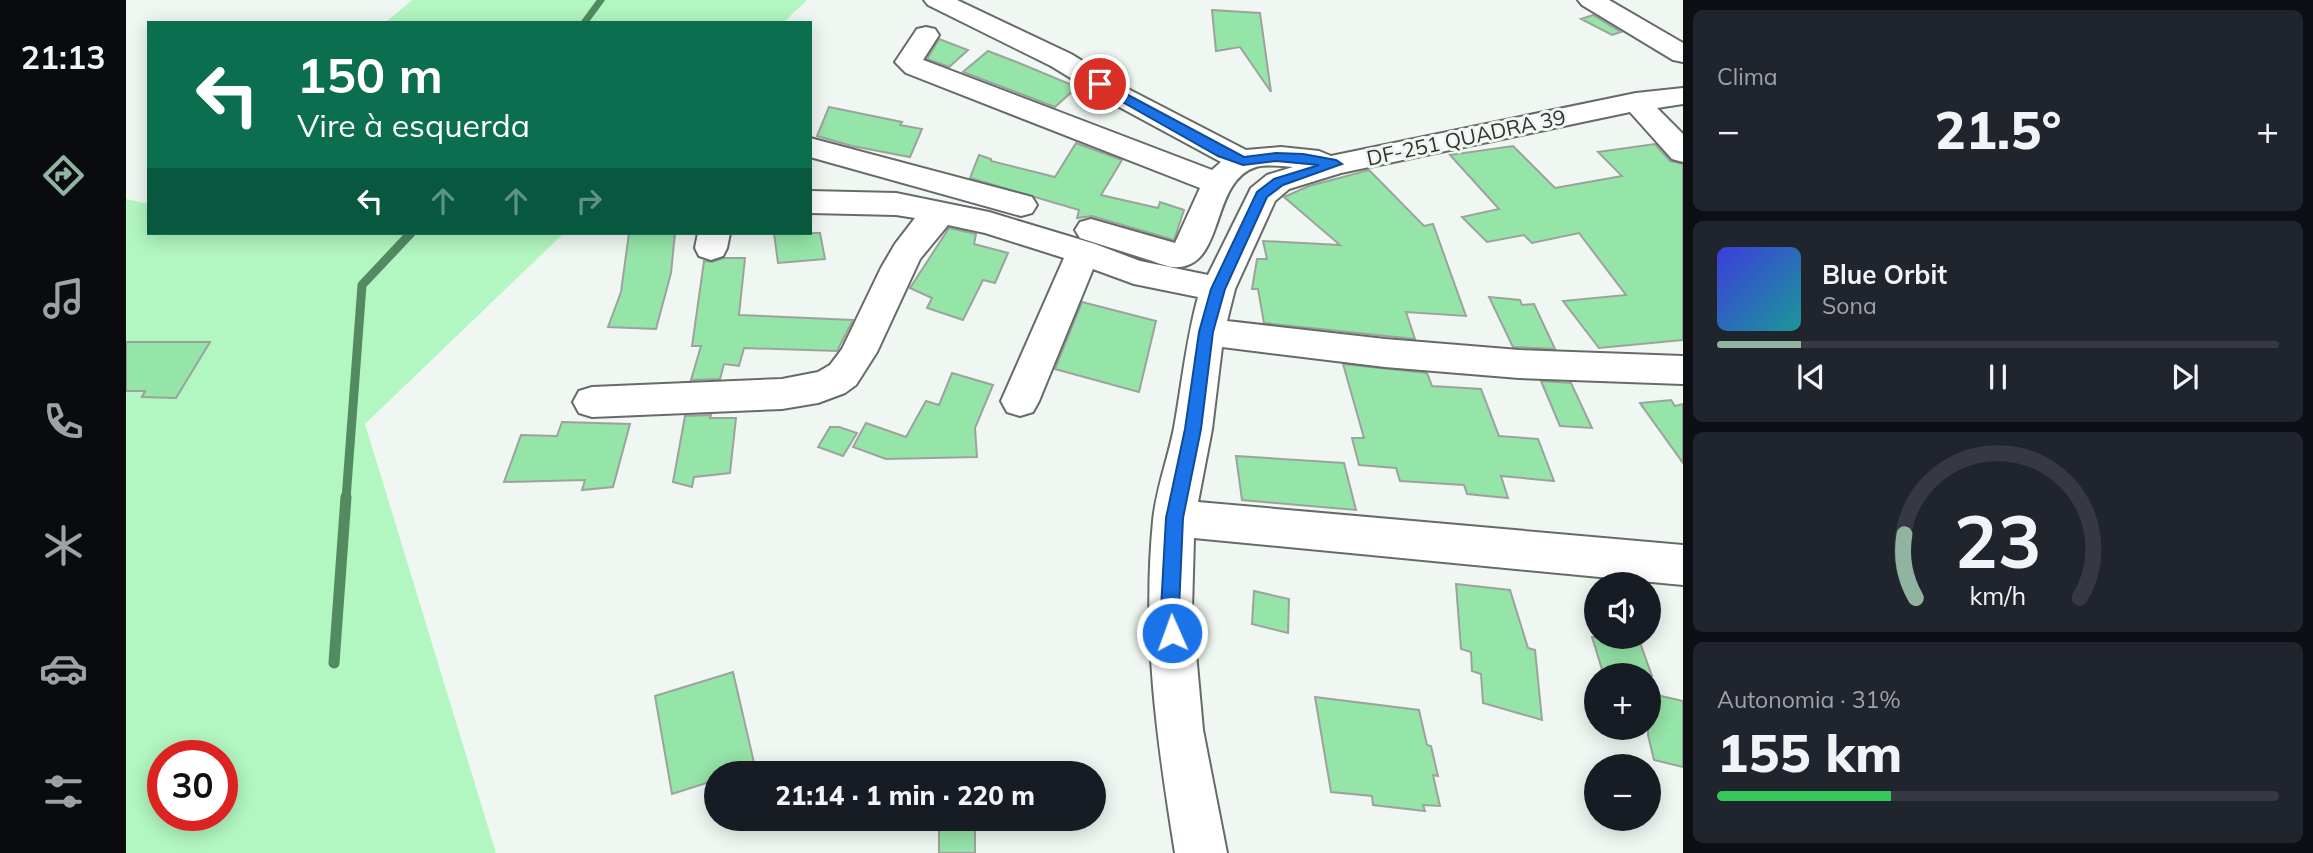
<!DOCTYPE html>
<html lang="pt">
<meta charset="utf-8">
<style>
body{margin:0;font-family:Mulish,sans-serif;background:#20242c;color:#f1f3f6;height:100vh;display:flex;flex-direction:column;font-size:26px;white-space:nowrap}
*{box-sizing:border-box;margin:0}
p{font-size:23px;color:#9ea1a6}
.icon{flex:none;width:38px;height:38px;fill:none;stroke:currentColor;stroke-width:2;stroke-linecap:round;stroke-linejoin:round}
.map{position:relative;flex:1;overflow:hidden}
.sheet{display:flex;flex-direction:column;gap:10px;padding:10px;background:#0d0f14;width:630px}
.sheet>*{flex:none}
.banner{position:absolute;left:21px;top:21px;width:665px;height:214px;border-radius:0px;box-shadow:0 4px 18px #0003;background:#0b6e4f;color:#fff;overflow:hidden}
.buttons{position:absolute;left:1458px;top:572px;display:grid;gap:14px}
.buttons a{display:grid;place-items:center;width:77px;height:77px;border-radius:50%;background:#171b24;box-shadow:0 4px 18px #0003;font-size:35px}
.speed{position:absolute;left:21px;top:740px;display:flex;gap:14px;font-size:35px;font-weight:700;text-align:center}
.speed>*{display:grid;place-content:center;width:91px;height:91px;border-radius:50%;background:#171b24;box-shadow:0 4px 18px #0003;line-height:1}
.speed .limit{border:10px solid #d22;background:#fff;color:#111}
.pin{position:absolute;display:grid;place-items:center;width:60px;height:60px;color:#fff;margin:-30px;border:4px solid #fff;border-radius:50%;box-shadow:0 2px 7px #0007}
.me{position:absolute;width:77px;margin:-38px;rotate:358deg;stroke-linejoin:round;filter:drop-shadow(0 0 5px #0008)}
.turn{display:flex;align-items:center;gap:24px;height:147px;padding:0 35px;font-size:32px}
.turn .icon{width:91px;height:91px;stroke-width:2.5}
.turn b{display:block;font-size:49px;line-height:60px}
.lanes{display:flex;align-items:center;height:66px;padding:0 35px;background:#0003;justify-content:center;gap:35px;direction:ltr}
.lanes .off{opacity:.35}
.big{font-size:52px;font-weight:800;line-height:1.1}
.sheet .widget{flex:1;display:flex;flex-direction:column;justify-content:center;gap:10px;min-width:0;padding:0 24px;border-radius:10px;background:#20242c}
.sheet .dial{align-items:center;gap:0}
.dial svg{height:182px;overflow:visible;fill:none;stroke:#363941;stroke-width:7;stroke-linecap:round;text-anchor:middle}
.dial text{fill:#f1f3f6;stroke:none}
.song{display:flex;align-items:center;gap:21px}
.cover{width:84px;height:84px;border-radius:10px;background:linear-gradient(135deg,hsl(240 70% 55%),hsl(180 70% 35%))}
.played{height:7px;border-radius:4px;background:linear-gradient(90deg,#90b49f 15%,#363941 15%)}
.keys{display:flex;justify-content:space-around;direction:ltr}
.heat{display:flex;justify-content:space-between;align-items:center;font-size:38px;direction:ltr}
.charge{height:10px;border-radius:5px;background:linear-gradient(90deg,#34c759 31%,#363941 0)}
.trip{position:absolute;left:578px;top:761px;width:402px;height:70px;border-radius:35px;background:#171b24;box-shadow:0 4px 18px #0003;font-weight:800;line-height:70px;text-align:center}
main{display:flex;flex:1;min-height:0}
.dock{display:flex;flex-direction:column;width:126px;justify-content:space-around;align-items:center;background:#090b0e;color:#9ea1a6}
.dock .icon{width:49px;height:49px}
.dock .active{color:#90b49f}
.dock b{font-size:32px;color:#f1f3f6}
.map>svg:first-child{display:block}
.green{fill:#b2f6c1;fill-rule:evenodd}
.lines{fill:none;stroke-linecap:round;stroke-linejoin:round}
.stream-far2{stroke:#538a62;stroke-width:7}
.stream-far1{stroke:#538a62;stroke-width:9}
.stream{stroke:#538a62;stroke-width:11}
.building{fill:#95e4a8;stroke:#9ca39e;stroke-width:2}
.minor-casing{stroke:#666b67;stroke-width:4}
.minor{fill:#fff;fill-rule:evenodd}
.route{fill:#1a73e8;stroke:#114b97;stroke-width:2}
.labels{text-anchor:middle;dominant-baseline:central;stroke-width:6;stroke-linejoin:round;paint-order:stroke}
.street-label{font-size:21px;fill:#303330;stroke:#f0f7f2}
</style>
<main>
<nav class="dock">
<b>21:13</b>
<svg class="icon active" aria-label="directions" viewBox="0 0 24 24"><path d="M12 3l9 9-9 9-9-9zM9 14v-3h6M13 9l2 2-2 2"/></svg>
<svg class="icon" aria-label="music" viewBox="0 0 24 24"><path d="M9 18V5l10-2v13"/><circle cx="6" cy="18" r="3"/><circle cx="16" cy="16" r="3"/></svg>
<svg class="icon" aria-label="phone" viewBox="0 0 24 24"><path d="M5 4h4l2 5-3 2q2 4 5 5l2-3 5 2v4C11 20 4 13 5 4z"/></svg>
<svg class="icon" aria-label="climate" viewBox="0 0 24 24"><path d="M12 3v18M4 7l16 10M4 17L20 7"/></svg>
<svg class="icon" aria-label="car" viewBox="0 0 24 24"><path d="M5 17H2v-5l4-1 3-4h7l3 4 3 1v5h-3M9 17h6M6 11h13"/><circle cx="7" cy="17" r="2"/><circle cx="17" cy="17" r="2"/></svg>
<svg class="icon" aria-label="filters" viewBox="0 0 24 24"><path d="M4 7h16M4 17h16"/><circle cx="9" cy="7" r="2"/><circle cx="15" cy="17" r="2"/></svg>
</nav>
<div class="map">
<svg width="1557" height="853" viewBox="0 0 1557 853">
<rect width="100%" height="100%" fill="#f0f7f2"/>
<!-- green -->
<path class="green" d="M 286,0 L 681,0 L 657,23 L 259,23 Z
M 0,199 L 23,204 L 23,233 L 438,233 L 239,424 L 370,853 L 0,853 ZM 37,756 L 96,756 L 96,816 L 37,816 Z"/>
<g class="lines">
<!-- stream-far2 -->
<path class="stream-far2" d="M 458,23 L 475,0"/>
<!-- stream-far1 -->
<path class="stream-far1" d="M 220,499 L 236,285 L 285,233"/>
<!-- stream -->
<path class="stream" d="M 208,663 L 220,497"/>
</g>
<!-- building -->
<path class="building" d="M 1086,10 L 1134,13 L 1145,92 L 1114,47 L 1090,51 Z
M 1467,15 L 1495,32 L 1486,35 L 1455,19 Z
M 813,39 L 842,50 L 823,67 L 801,59 Z
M 862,51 L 893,63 L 951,87 L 929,107 L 837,72 Z
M 703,107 L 776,122 L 774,125 L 796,129 L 784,157 L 726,146 L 691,136 Z
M 950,143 L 996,160 L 975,195 L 1032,208 L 1034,202 L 1058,210 L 1048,240 L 966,216 L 951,218 L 953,210 L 844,178 L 853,155 L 865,159 L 865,161 L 929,177 Z
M 1529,144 L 1544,161 L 1557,164 L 1557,340 L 1473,348 L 1437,301 L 1500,295 L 1453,233 L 1406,243 L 1398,235 L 1361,242 L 1336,217 L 1373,209 L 1324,155 L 1387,146 L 1429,188 L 1496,176 L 1472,152 Z
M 1243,170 L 1298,226 L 1307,224 L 1340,316 L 1280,312 L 1289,339 L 1138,323 L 1132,289 L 1126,289 L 1131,259 L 1141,259 L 1137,241 L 1214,245 L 1158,197 L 1183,186 Z
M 823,228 L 850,234 L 848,244 L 882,253 L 869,283 L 857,280 L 837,320 L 801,308 L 806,298 L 784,288 Z
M 503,233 L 549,233 L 545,273 L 530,329 L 482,327 L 495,292 Z
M 648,233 L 694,233 L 699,259 L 652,263 Z
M 598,258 L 619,258 L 613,315 L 727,320 L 711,351 L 618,348 L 613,366 L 598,364 L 594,379 L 565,380 L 575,346 L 566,346 L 578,261 L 586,262 Z
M 1363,297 L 1394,300 L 1396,305 L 1408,304 L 1429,349 L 1387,347 Z
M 956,302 L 1030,321 L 1013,392 L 929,369 Z
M 0,342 L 84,342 L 50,398 L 16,397 L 19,391 L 0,391 Z
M 1217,364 L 1301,373 L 1306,386 L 1355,389 L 1373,436 L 1412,439 L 1428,481 L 1375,476 L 1382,498 L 1341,494 L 1338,485 L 1274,481 L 1270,468 L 1233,465 L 1226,438 L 1238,438 Z
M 826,373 L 867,385 L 849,428 L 851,457 L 760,459 L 727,447 L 740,423 L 780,437 L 800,401 L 813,405 Z
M 1415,381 L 1445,383 L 1466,428 L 1434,426 Z
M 1545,400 L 1549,406 L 1557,404 L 1557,463 L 1514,403 Z
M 585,415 L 584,418 L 610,418 L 604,473 L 568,477 L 566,487 L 547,482 L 559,416 Z
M 436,422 L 504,424 L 487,487 L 456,490 L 459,480 L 378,482 L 395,435 L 431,436 Z
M 704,427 L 713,427 L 731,433 L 717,456 L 692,447 Z
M 1110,456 L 1218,463 L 1230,510 L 1116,500 Z
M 1330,584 L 1384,590 L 1402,648 L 1409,650 L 1416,720 L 1357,703 L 1355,674 L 1346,671 L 1345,652 L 1335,649 Z
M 1128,591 L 1163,599 L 1162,633 L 1126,624 Z
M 1466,637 L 1512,637 L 1526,676 L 1478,676 Z
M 607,672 L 629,767 L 608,774 L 590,774 L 590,780 L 546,794 L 529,696 Z
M 1522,693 L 1557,701 L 1557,767 L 1528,760 L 1522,735 Z
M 1189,697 L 1293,710 L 1301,745 L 1305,746 L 1312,776 L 1307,775 L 1314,806 L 1297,805 L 1299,811 L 1247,805 L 1246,796 L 1205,792 Z
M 813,819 L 849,819 L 849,853 L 813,853 Z"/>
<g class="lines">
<!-- minor casing -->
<g class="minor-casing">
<path id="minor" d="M 798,0 L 831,0 L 945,54 L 1004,90 L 1120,150 L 1155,147 L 1193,151 L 1205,156 L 1510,93 L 1557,88 L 1557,104 L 1531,108 L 1557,134 L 1557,162 L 1546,159 L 1504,112 L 1215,173 L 1163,189 L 1149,201 L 1109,289 L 1101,321 L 1259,339 L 1393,350 L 1557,356 L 1557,384 L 1393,378 L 1259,367 L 1096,347 L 1086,429 L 1072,502 L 1557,545 L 1557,585 L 1068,538 L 1066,609 L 1077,730 L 1101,853 L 1049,853 C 1031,741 1016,635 1027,521 C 1030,489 1042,459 1048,428 C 1056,384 1060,340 1072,297 L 1008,284 L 967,269 L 913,401 L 907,412 L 894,416 L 881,412 L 875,401 L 938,258 L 859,233 L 822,225 L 794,259 L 751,352 L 730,385 L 719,393 L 692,403 L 656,409 L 466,417 L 453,413 L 447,402 L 453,391 L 466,387 L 656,379 L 692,372 L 704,365 L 716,349 L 755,268 L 769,244 L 789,218 L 770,215 L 684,213 L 684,191 L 770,193 L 863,212 L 969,244 L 1014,261 L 1082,275 L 1125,188 L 1141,175 L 1167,167 C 1156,166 1141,164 1130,167 C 1082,182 1101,271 1046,267 C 1038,266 1028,261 1020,259 C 998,252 976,245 954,238 L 949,230 L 954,222 L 965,219 L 1049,243 L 1074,188 L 780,73 L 769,62 L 791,29 L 800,27 L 809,29 L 813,35 L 797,60 L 800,61 L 1086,170 L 1095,162 L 984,102 L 925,66 L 802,5 Z
M 1452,0 L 1483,0 L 1557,43 L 1557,62 L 1547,60 L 1456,5 Z
M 684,138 L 906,197 L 911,205 L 906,213 L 895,216 L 684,157 Z
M 572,233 L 604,233 L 601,248 L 597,256 L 585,260 L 573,256 L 569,248 Z"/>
</g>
<!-- minor -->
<use href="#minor" class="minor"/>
</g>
<!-- route -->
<path class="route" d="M 970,82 L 978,82 L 1118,157 L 1150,153 L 1177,154 L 1210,160 L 1216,164 L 1157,185 L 1141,197 L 1099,289 L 1087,332 L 1075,429 L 1057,518 L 1053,609 L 1055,633 L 1053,639 L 1046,642 L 1039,639 L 1035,609 L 1040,518 L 1059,429 L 1073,332 L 1085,289 L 1131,192 L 1148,179 L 1193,165 L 1150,161 L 1117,165 L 1092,156 L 970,87 Z"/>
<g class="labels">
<!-- street labels -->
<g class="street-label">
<text transform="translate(1340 137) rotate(-12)">DF-251 QUADRA 39</text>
</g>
</g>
</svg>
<div class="buttons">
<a><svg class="icon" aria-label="sound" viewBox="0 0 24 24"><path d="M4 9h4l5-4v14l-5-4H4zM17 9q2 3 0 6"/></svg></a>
<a>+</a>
<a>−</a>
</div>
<div class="speed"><div class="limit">30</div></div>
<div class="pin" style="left:974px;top:84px;background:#d93025"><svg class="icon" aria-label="arrive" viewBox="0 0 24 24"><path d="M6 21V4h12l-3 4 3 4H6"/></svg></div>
<svg class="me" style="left:1046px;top:633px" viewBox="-20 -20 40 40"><circle r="17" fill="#1a73e8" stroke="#fff" stroke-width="3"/><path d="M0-11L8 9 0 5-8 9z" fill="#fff"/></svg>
<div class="trip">21:14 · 1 min · 220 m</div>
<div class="banner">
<div class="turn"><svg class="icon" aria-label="left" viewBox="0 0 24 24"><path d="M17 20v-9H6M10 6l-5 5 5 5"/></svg><div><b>150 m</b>Vire à esquerda</div></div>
<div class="lanes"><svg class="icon" aria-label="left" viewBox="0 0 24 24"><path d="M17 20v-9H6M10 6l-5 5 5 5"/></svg><svg class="icon off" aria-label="ahead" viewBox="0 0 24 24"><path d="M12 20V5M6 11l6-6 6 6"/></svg><svg class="icon off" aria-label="ahead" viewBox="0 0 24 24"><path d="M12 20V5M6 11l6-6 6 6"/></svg><svg class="icon off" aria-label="right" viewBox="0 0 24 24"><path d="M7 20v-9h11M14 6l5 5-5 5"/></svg></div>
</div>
</div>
<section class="sheet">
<div class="widget"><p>Clima</p>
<div class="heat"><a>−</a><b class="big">21.5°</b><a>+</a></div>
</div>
<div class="widget">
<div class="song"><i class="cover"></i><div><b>Blue Orbit</b><p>Sona</p></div></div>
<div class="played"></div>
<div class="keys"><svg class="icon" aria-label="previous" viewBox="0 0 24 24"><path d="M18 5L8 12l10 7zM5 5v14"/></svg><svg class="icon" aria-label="pause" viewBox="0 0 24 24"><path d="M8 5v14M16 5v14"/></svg><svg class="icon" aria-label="next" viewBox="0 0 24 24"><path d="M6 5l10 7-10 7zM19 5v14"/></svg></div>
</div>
<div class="widget dial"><svg viewBox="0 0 100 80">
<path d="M14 69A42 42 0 1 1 86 69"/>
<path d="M14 69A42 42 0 0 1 9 41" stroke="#90b49f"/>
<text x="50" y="56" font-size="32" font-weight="700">23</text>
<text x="50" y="72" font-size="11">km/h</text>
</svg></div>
<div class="widget"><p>Autonomia · 31%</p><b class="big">155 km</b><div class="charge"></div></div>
</section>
</main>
